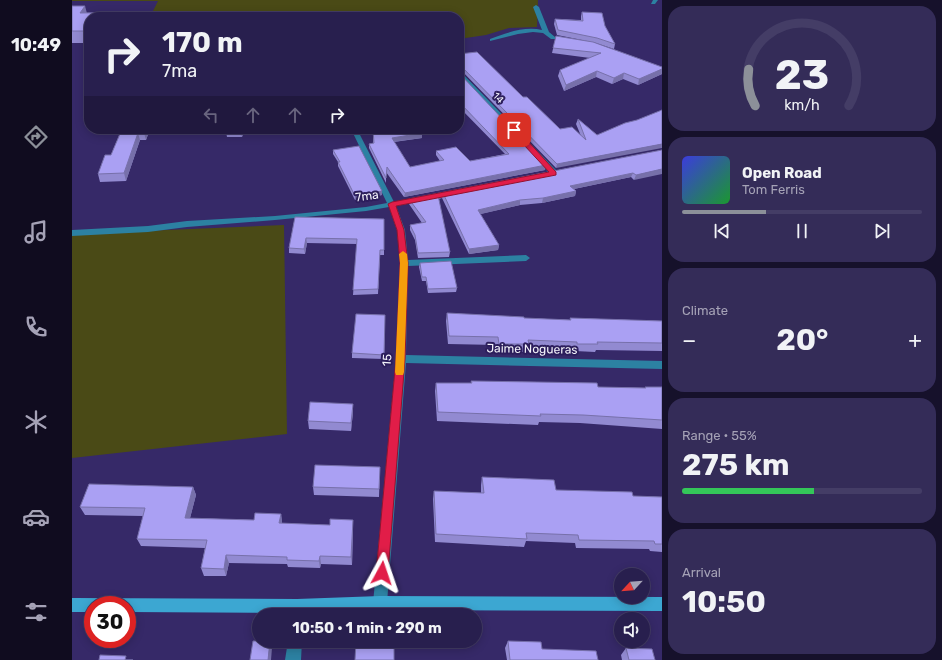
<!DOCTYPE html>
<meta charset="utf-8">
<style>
body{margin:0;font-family:Rubik,sans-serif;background:#342c58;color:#f1f3f6;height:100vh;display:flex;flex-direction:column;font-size:15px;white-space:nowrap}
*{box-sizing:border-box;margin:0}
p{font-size:13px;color:#a5a2b6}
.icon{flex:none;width:22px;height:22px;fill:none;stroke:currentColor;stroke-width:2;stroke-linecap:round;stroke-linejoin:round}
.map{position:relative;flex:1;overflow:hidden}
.sheet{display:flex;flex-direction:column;gap:6px;padding:6px;background:#16112b;width:280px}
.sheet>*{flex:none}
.banner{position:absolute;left:12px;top:12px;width:380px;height:122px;border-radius:16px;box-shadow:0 2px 10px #0003,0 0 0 1px #443d66;background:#281f4e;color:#f1f3f6;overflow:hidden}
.needle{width:26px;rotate:244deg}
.tools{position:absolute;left:542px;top:568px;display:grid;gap:8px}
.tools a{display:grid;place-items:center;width:36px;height:36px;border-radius:50%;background:#281f4e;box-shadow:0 2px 10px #0003,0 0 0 1px #443d66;font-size:20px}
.speed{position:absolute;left:12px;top:596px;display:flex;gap:8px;font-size:20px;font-weight:700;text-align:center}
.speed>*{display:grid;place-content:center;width:52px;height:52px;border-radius:50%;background:#281f4e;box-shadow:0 2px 10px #0003,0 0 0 1px #443d66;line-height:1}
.speed .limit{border:6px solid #d22;background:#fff;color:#111}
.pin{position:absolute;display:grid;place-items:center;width:34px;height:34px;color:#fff;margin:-17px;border-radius:8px;box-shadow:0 2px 6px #0006}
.me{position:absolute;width:44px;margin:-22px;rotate:5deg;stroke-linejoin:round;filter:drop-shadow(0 0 3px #0008)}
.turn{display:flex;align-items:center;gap:14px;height:84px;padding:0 12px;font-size:18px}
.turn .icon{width:52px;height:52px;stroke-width:2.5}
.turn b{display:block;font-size:28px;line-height:34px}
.lanes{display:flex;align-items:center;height:38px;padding:0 12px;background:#0003;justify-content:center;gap:20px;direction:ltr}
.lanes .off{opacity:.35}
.big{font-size:30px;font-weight:700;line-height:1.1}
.sheet .widget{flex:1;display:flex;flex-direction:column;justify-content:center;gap:6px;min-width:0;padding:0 14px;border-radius:16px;background:#342c58}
.sheet .dial{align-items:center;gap:0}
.dial svg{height:104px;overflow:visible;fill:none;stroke:#443d66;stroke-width:7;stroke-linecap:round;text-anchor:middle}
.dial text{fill:#f1f3f6;stroke:none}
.song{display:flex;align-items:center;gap:12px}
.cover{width:48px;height:48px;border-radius:6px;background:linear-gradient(135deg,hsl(240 70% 55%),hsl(130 70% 35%))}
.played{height:4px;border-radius:2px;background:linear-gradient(90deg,#8c9099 35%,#443d66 35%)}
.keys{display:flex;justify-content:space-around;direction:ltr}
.heat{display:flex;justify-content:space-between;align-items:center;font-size:22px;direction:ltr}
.charge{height:6px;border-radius:3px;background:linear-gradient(90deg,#34c759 55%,#443d66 0)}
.trip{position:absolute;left:180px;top:608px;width:230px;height:40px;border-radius:20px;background:#281f4e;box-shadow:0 2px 10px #0003,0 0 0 1px #443d66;font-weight:700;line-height:40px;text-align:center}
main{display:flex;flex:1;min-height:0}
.menu{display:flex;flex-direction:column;width:72px;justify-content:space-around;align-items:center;background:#100c1f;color:#a5a2b6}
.menu .icon{width:28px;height:28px}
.menu .current{color:#8c9099}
.menu b{font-size:18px;color:#f1f3f6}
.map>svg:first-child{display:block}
.green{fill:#4a4a16}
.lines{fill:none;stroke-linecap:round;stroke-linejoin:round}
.service{fill:#2c81a2;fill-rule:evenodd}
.minor{fill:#2c81a2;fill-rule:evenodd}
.secondary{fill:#3ca7d2;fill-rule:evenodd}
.wall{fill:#928ad1}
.shaded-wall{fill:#7770aa}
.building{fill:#aaa0f3;stroke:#7770aa}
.route{fill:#e11d48;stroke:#92132f}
.slow{fill:#f59e0b}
.labels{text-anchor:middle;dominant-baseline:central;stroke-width:4;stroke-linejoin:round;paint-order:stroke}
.far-street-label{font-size:10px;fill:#f4f4fb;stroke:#2c1e5c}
.street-label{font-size:12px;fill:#f4f4fb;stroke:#2c1e5c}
</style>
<main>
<nav class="menu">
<b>10:49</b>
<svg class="icon current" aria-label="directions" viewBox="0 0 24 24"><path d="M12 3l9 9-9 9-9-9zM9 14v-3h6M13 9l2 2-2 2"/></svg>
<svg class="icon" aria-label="music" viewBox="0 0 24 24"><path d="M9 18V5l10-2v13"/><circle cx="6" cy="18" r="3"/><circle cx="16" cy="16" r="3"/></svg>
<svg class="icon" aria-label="phone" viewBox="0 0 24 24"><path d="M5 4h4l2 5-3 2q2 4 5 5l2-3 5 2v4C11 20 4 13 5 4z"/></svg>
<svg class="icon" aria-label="climate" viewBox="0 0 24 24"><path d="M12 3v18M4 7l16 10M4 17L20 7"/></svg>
<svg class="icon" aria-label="car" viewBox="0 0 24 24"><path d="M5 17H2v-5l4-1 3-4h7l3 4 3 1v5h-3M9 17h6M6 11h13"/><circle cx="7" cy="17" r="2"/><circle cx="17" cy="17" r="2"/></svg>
<svg class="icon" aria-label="filters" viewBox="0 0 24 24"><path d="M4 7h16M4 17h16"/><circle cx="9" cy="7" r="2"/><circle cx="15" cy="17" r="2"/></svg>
</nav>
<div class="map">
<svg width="590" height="660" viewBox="0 0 590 660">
<rect width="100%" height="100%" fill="#362968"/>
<!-- green -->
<path class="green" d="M 0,0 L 466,0 L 465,27 L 437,28 L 414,35 L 387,39 L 387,17 L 78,17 L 86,1 L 0,1 Z
M 212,225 L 215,434 L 0,458 L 0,234 Z"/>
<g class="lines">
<!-- service -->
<path class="service" d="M 581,0 L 586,0 L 583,4 L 579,4 Z
M 464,5 L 467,7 L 477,32 L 483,37 L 483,39 L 479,39 L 471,33 L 461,32 L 446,34 L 418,41 L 418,39 C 434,33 453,26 470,30 L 461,7 Z"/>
<!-- minor -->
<path class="minor" d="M 387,70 L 485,171 L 485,175 L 479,175 L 387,76 Z
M 279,129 L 285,129 L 322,202 L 350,197 L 354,199 L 350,201 L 324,206 L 333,230 L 336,260 L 454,255 L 458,258 L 454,261 L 336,266 L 334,355 L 590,361 L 590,369 L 334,363 L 315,603 L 313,608 L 308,610 L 303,608 L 301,603 L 324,359 L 328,263 L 325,230 L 317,207 L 294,211 L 203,220 L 115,227 L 76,232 L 0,236 L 0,230 L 76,226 L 115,221 L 203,216 L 294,207 L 315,203 Z
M 216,641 L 230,641 L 229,660 L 213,660 Z"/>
<!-- secondary -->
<path class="secondary" d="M 308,596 L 590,597 L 590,611 L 308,610 L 225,613 L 55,612 L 55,605 L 21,605 L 21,612 L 0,612 L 0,598 L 225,599 Z"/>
</g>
<!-- wall -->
<path class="wall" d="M 0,6 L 15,13 L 17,17 L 17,43 L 0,43 Z
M 510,12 L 533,26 L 543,44 L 542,49 L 521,42 L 590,74 L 566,85 L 551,79 L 540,84 L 524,77 L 492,91 L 486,76 L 488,70 L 518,58 L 480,53 L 484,36 L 520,42 L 485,35 L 482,24 L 483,19 L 509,20 L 509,16 Z
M 387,54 L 451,97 L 488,129 L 509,136 L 504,124 L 506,119 L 525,135 L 484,168 L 387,68 Z
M 387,73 L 473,170 L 332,197 L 314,172 L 314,183 L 297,148 L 297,144 L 301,143 L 301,135 L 290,134 L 287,129 L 347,129 L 350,133 L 350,138 L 322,142 L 338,167 L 368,161 L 364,155 L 364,151 L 398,161 L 433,154 L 387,107 Z
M 50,129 L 78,129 L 74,140 L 68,140 L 54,181 L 28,182 L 26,174 L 39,155 Z
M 155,129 L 173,129 L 170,137 L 155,137 L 154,132 Z
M 244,129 L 279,129 L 280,134 L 247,134 Z
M 261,150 L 310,195 L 283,200 L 266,166 L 266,162 L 261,154 Z
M 590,150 L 562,180 L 559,177 L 502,189 L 504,191 L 503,196 L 470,203 L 448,205 L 408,214 L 427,245 L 426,250 L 397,254 L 370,198 L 366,199 L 378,252 L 377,257 L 346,258 L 343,240 L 338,230 L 338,225 L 350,223 L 337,204 L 337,199 Z
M 223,217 L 312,219 L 312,255 L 308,255 L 306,294 L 281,295 L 285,244 L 235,243 L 233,254 L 217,253 L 217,248 Z
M 348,263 L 385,288 L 384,292 L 356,293 L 354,281 L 350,281 L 347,267 Z
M 375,313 L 452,318 L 498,320 L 498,318 L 590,321 L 590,351 L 524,350 L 523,352 L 503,351 L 502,349 L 456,348 L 455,352 L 426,351 L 425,345 L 376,344 L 374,321 Z
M 313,315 L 312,359 L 280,358 L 280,353 Z
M 399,381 L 526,387 L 573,388 L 573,387 L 590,387 L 590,429 L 508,423 L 467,422 L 466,425 L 365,421 L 363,391 L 364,383 L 399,383 Z
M 281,404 L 281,412 L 279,431 L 237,429 L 236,421 Z
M 308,467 L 307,497 L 242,495 L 241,487 Z
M 410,477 L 484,490 L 561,496 L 590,497 L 590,552 L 578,551 L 577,549 L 504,548 L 503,543 L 454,541 L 452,547 L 363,542 L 361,499 L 362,491 L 409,493 L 409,485 Z
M 121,487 L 124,495 L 118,518 L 182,520 L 209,514 L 210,523 L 281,528 L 280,565 L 249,564 L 248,568 L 216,567 L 215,564 L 157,563 L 154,576 L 132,576 L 129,568 L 133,548 L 69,546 L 65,539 L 71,516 L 13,515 L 8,507 Z
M 436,641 L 470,649 L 526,660 L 435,660 L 433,648 Z
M 554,648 L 583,660 L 550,660 L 549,655 Z"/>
<!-- shaded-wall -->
<path class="shaded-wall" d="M 13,6 L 16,17 L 8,13 Z
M 66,12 L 68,17 L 63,17 Z
M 590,69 L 590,74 L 566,85 L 567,79 Z
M 525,71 L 524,77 L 492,91 L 494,85 Z
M 552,73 L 551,79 L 540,84 L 542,78 Z
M 73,129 L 78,129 L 74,140 L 72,133 Z
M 171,129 L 173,129 L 170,137 L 169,133 Z
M 66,133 L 68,140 L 54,181 L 52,173 Z
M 350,133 L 350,138 L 320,142 L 320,138 Z
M 590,144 L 590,148 L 484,168 L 485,164 Z
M 474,165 L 473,170 L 332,197 L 333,193 Z
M 590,169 L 590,174 L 562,180 L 564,175 Z
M 561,173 L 559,177 L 497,190 L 498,186 Z
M 310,191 L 310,195 L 283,200 L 283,196 Z
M 504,191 L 503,196 L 470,203 L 471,198 Z
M 371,193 L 370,198 L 365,199 L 366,195 Z
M 448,200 L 448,205 L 405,215 L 406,210 Z
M 234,238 L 235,243 L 233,254 L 232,249 Z
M 427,245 L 426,250 L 397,254 L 397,249 Z
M 281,404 L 281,412 L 279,431 L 279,423 Z
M 121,487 L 124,495 L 116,526 L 113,518 Z
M 209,514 L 210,521 L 209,531 L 207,523 Z
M 281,520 L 281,528 L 280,565 L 279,557 Z
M 154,555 L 157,563 L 154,576 L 152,569 Z
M 248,556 L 249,564 L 248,568 L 247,561 Z
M 198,641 L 200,648 L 199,660 L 196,660 Z"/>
<!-- building -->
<path class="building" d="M 0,6 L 13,6 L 8,13 L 66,12 L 63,17 L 17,17 L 17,31 L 0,31 Z
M 510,12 L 530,13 L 533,26 L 543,44 L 525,38 L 486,30 L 483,19 L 511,21 Z
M 484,36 L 521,42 L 590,67 L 590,69 L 567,79 L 552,73 L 542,78 L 525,71 L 494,85 L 488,70 L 529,53 L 481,48 Z
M 405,52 L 451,97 L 455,97 L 488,129 L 500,127 L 514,140 L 506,119 L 525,135 L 553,123 L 565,120 L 590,110 L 590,144 L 485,164 L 387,64 L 387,65 L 387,54 Z
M 387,73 L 474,165 L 333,193 L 315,167 L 314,178 L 297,144 L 302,143 L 301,130 L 289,130 L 289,129 L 347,129 L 350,133 L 320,138 L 338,167 L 372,160 L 364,151 L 384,147 L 398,161 L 437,154 L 387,102 Z
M 50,129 L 73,129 L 72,133 L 66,133 L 52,173 L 26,174 L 33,155 L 39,155 Z
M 155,129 L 171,129 L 169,133 L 154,132 Z
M 246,129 L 279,129 L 280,130 L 246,130 Z
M 287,146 L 310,191 L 283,196 L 266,162 L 268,162 L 261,150 Z
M 590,150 L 590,169 L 564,175 L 561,173 L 498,186 L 504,191 L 471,198 L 448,200 L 406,210 L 427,245 L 397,249 L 371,193 L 366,195 L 378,252 L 346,253 L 343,235 L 338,225 L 354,222 L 337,199 Z
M 223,217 L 312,219 L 312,250 L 308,250 L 306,289 L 281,290 L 285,239 L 234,238 L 232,249 L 217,248 Z
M 379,261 L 385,288 L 356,289 L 354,277 L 350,277 L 348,263 Z
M 375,313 L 452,317 L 452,318 L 499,320 L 498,318 L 590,321 L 590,343 L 525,342 L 526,344 L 505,344 L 505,342 L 456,340 L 457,344 L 427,344 L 426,337 L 377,336 Z
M 284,314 L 313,315 L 312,355 L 280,353 Z
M 399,381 L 525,383 L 526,387 L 574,388 L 573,387 L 590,387 L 590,420 L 511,415 L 468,414 L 469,416 L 366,412 L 364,383 L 400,383 Z
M 238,402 L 281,404 L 279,423 L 236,421 Z
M 243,465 L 308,467 L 307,489 L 241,487 Z
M 410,477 L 482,480 L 484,490 L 560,492 L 561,496 L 590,497 L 590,544 L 583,544 L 582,541 L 507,540 L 506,535 L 454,533 L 455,539 L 364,534 L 362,491 L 412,493 Z
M 17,484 L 121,487 L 113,518 L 182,520 L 183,513 L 209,514 L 207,523 L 258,525 L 258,519 L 281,520 L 279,557 L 248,556 L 247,561 L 215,560 L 215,557 L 154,555 L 152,569 L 129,568 L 135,540 L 65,539 L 73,508 L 8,507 Z
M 181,641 L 198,641 L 196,660 L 178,660 Z
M 284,641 L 322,641 L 322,660 L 283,660 Z
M 436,641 L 469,642 L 470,649 L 524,651 L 526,660 L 438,660 Z
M 554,648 L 580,649 L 583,660 L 557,660 Z
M 28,655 L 54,656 L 53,660 L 61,660 L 27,660 Z"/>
<!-- route -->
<path class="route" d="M 439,128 L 444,128 L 484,172 L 484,175 L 324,206 L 332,230 L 336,263 L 333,359 L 316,573 L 315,577 L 310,579 L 306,577 L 304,573 L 324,359 L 328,263 L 325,230 L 316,204 L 320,202 L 477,172 L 439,131 Z"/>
<!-- slow -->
<path class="slow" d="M 331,251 L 335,254 L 336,263 L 332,372 L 331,375 L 324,375 L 323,372 L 328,263 L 327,254 Z"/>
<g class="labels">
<!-- far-street labels -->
<g class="far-street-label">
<text transform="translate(426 98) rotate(46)">14</text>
</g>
<!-- street labels -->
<g class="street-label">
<text transform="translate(295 196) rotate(-8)">7ma</text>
<text transform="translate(460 349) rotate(1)">Jaime Nogueras</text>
<text transform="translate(315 360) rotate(-86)">15</text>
</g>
</g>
</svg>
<div class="tools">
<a><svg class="needle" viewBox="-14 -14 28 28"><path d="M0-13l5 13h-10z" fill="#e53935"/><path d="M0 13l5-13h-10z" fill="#a5a2b6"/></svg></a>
<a><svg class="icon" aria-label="sound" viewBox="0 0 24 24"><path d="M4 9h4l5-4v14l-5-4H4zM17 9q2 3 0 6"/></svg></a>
</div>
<div class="speed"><div class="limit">30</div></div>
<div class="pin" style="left:442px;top:130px;background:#d93025"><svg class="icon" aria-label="arrive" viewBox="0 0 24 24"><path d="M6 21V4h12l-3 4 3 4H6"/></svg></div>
<svg class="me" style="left:310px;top:573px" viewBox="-20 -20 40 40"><path d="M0-17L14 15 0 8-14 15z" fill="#e11d48" stroke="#fff" stroke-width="4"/></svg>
<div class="trip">10:50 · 1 min · 290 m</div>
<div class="banner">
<div class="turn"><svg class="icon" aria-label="right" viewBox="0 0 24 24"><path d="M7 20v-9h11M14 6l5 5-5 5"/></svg><div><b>170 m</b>7ma</div></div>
<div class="lanes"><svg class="icon off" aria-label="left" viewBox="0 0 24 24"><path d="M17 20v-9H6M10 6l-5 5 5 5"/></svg><svg class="icon off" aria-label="ahead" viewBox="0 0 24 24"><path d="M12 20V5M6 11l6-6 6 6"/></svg><svg class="icon off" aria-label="ahead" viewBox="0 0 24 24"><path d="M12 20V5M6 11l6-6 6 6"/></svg><svg class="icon" aria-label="right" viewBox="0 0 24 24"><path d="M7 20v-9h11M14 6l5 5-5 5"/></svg></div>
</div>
</div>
<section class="sheet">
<div class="widget dial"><svg viewBox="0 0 100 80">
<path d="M14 69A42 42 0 1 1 86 69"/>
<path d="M14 69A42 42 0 0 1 9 41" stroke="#8c9099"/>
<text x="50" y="56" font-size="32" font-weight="700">23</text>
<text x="50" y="72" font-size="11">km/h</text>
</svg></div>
<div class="widget">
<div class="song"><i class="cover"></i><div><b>Open Road</b><p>Tom Ferris</p></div></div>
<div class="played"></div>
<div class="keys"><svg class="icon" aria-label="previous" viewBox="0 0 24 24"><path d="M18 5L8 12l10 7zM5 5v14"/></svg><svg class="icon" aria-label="pause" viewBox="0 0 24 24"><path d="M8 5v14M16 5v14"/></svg><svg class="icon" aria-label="next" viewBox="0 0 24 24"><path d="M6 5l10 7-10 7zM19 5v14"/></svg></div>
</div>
<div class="widget"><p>Climate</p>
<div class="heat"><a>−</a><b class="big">20°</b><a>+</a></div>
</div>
<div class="widget"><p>Range · 55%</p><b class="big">275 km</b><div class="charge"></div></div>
<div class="widget"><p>Arrival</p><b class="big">10:50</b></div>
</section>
</main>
